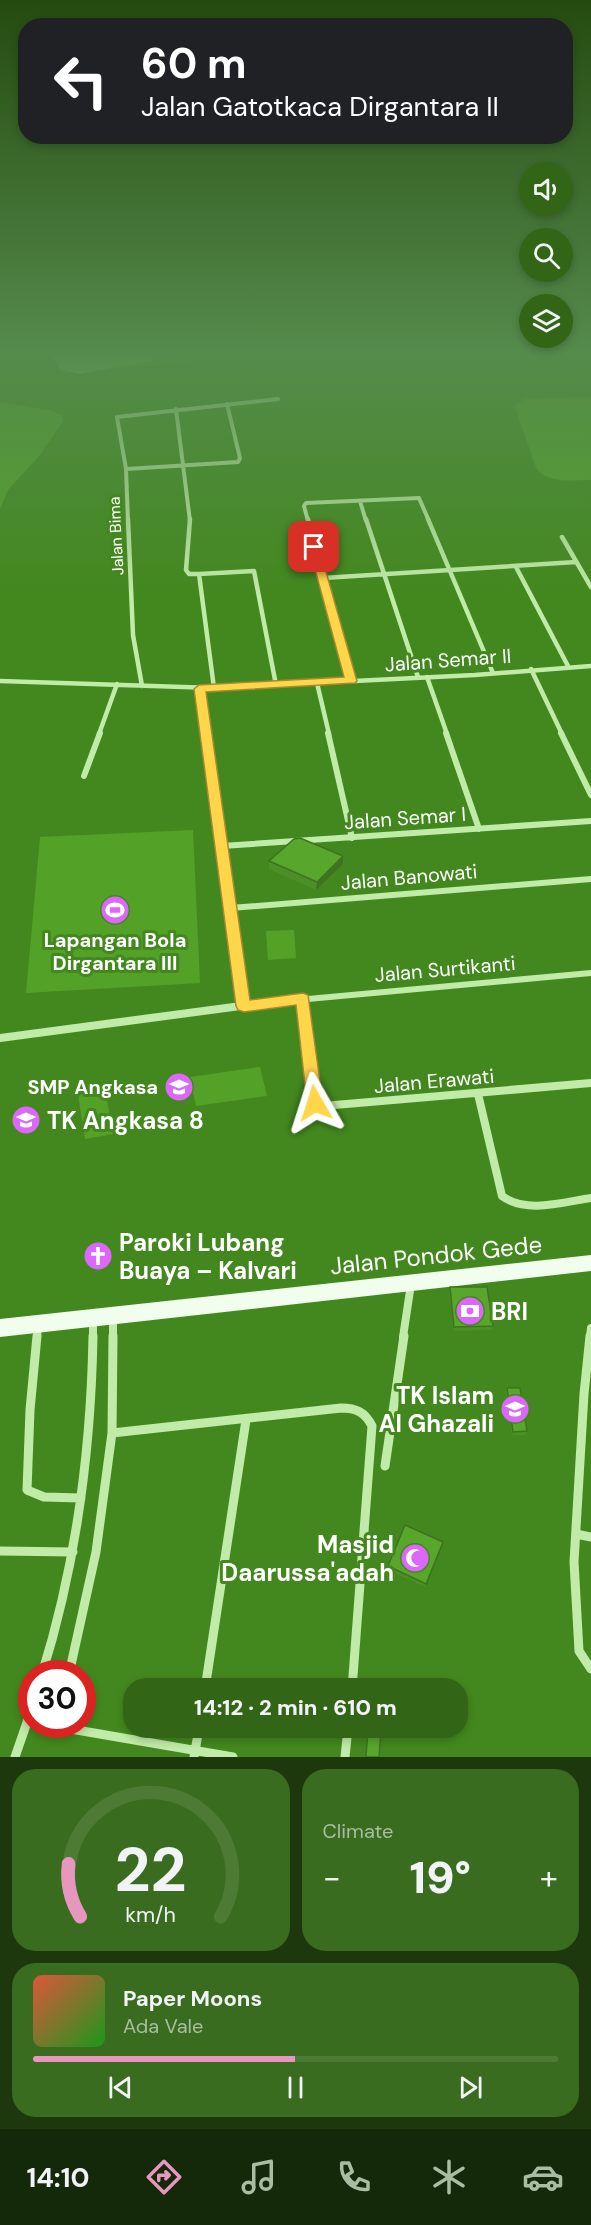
<!DOCTYPE html>
<meta charset="utf-8">
<style>
body{margin:0;font-family:"DM Sans",sans-serif;background:#3a6c1f;color:#f1f3f6;height:100vh;display:flex;flex-direction:column;font-size:22px;white-space:nowrap}
*{box-sizing:border-box;margin:0}
p{font-size:20px;color:#a8bda1}
.icon{flex:none;width:33px;height:33px;fill:none;stroke:currentColor;stroke-width:2;stroke-linecap:round;stroke-linejoin:round}
.map{position:relative;height:1757px;overflow:hidden}
.drawer{display:flex;flex-direction:column;gap:12px;padding:12px;background:#1c380c;flex:1}
.drawer>*{flex:none}
.guide{position:absolute;left:18px;top:18px;width:555px;height:126px;border-radius:24px;box-shadow:0 3px 9px #0003;background:#202124;color:#fff;overflow:hidden}
.controls{position:absolute;left:519px;top:162px;display:grid;gap:12px}
.controls a{display:grid;place-items:center;width:54px;height:54px;border-radius:50%;background:#326616;box-shadow:0 3px 9px #0003;font-size:30px}
.speed{position:absolute;left:18px;top:1660px;display:flex;gap:12px;font-size:30px;font-weight:700;text-align:center}
.speed>*{display:grid;place-content:center;width:78px;height:78px;border-radius:50%;background:#326616;box-shadow:0 3px 9px #0003;line-height:1}
.speed .limit{border:9px solid #d22;background:#fff;color:#111}
.pin{position:absolute;display:grid;place-items:center;width:51px;height:51px;color:#fff;margin:-26px;border-radius:12px;box-shadow:0 3px 9px #0006}
.me{position:absolute;width:66px;margin:-33px;rotate:354deg;stroke-linejoin:round;filter:drop-shadow(0 0 4px #0008)}
.turn{display:flex;align-items:center;gap:21px;height:126px;padding:0 24px;font-size:27px}
.turn .icon{width:78px;height:78px;stroke-width:2.5}
.turn b{display:block;font-size:42px;line-height:51px}
.big{font-size:45px;font-weight:800;line-height:1.1}
.drawer .card{flex:1;display:flex;flex-direction:column;justify-content:center;gap:9px;min-width:0;padding:0 21px;border-radius:24px;background:#3a6c1f}
.drawer .dial{align-items:center;gap:0}
.dial svg{height:156px;overflow:visible;fill:none;stroke:#4d7a35;stroke-width:7;stroke-linecap:round;text-anchor:middle}
.dial text{fill:#f1f3f6;stroke:none}
.song{display:flex;align-items:center;gap:18px}
.cover{width:72px;height:72px;border-radius:9px;background:linear-gradient(135deg,hsl(10 70% 55%),hsl(120 70% 35%))}
.played{height:6px;border-radius:3px;background:linear-gradient(90deg,#e797bd 50%,#4d7a35 50%)}
.keys{display:flex;justify-content:space-around;direction:ltr}
.heat{display:flex;justify-content:space-between;align-items:center;font-size:33px;direction:ltr}
.drawer .tiles{flex:1;display:grid;gap:12px;grid-template-columns:1fr 1fr}
.card:last-child{grid-column:span 2}
.trip{position:absolute;left:123px;top:1678px;width:345px;height:60px;border-radius:24px;background:#326616;box-shadow:0 3px 9px #0003;font-weight:800;line-height:60px;text-align:center}
.menu{display:flex;height:96px;justify-content:space-around;align-items:center;background:#142909;color:#a8bda1}
.menu .icon{width:42px;height:42px}
.menu .selected{color:#e797bd}
.menu b{font-size:27px;color:#f1f3f6}
.map>svg:first-child{display:block}
.green{fill:#54a127}
.lines{fill:none;stroke-linecap:round;stroke-linejoin:round}
.runway{fill:#a1c48e;fill-rule:evenodd}
.street-far4{stroke:#c1eba8;stroke-width:4}
.street-far3{stroke:#c1eba8;stroke-width:4.5}
.street-far2{stroke:#c1eba8;stroke-width:6}
.street-far1{stroke:#c1eba8;stroke-width:8}
.street{stroke:#c1eba8;stroke-width:9}
.primary{fill:#f2feed;fill-rule:evenodd}
.wall{fill:#4d8f27}
.shaded-wall{fill:#3e7420}
.building{fill:#59a62d;stroke:#3e7420;stroke-width:1.5}
.route{fill:#ffd54a;stroke:#a68a30;stroke-width:1.5}
.labels{text-anchor:middle;dominant-baseline:central;stroke-width:6;stroke-linejoin:round;paint-order:stroke}
.far-street-label{font-size:16px;fill:#fff;stroke:#43881e}
.street-label{font-size:20px;fill:#fff;stroke:#43881e}
.poi-label{font-size:20px;font-weight:bold;fill:#fff;stroke:#43881e}
.near-poi-label{font-size:24px;font-weight:bold;fill:#fff;stroke:#43881e;text-anchor:start}
.near-street-label{font-size:24px;fill:#fff;stroke:#43881e}
</style>
<div class="map">
<svg width="591" height="1757" viewBox="0 0 591 1757">
<rect width="100%" height="100%" fill="#43881e"/>
<!-- green -->
<path class="green" d="M 69,350 L 252,350 L 244,358 L 63,373 L 53,356 Z
M 591,397 L 591,480 C 573,480 552,484 537,470 L 515,408 L 516,404 L 525,399 Z
M 0,402 L 53,411 L 62,416 L 63,421 L 40,455 L 8,490 L 0,509 Z
M 193,830 L 200,983 L 26,993 L 40,837 Z
M 294,930 L 296,958 L 268,960 L 266,931 Z
M 260,1067 L 267,1096 L 196,1106 L 190,1077 Z
M 104,1083 L 113,1134 L 85,1139 L 77,1088 Z"/>
<g class="lines">
<!-- runway -->
<path class="runway" d="M 58,350 L 157,350 L 149,361 L 79,374 L 60,369 L 53,358 Z"/>
<!-- street-far4 -->
<path class="street-far4" d="M 176,409 L 190,521
M 126,469 L 238,462 L 240,458 L 227,404
M 360,501 L 366,521
M 128,521 L 126,469 L 117,417 L 278,399
M 308,521 L 304,506 L 306,503 L 419,498 L 429,521"/>
<!-- street-far3 -->
<path class="street-far3" d="M 128,519 L 133,635 L 142,686
M 190,519 L 186,570 L 189,574 L 199,574 L 214,688
M 308,519 L 351,681
M 366,519 L 418,677
M 428,519 L 493,673
M 562,537 L 591,587
M 516,567 L 568,666
M 199,574 L 254,571 L 276,685
M 323,578 L 576,562
M 531,669 L 562,734
M 427,677 L 447,734
M 0,681 L 214,688 L 475,675 L 591,666
M 317,683 L 329,734
M 199,689 L 205,734
M 99,734 L 117,684"/>
<!-- street-far2 -->
<path class="street-far2" d="M 205,733 L 243,1002
M 328,733 L 352,838
M 446,733 L 479,829
M 561,733 L 591,795
M 84,776 L 100,733
M 222,846 L 591,821
M 231,908 L 591,879
M 303,998 L 303,1002
M 275,1002 L 591,973"/>
<!-- street-far1 -->
<path class="street-far1" d="M 243,1000 L 244,1006
M 303,1000 L 315,1103 L 323,1106 L 591,1083
M 0,1038 L 286,1000
M 478,1094 L 502,1196 C 526,1214 564,1202 591,1198
M 93,1320 L 93,1337
M 37,1337 L 38,1325
M 113,1337 L 113,1319
M 403,1337 L 411,1284
M 590,1337 L 591,1328"/>
<!-- street -->
<path class="street" d="M 37,1336 L 30,1410 L 27,1490 L 44,1497 L 81,1498
M 590,1336 L 584,1394 L 574,1562 L 579,1651 L 591,1669
M 112,1433 L 341,1408 C 356,1408 365,1412 372,1426 L 352,1689
M 385,1466 L 404,1336
M 576,1534 L 591,1537
M 0,1551 L 73,1552
M 42,1674 C 76,1565 91,1449 93,1336
M 69,1674 L 96,1552 L 112,1433 L 113,1336
M 205,1689 L 246,1420
M 61,1725 L 65,1728 L 233,1757
M 15,1757 L 32,1708
M 194,1757 L 199,1728
M 345,1757 L 348,1728"/>
<!-- primary -->
<path class="primary" d="M 591,1255 L 591,1271 L 0,1337 L 0,1319 Z"/>
</g>
<!-- wall -->
<path class="wall" d="M 269,861 L 343,864 L 316,890 L 269,869 Z
M 450,1287 L 493,1326 L 492,1330 L 454,1331 L 449,1291 Z
M 507,1388 L 527,1431 L 526,1435 L 512,1435 L 506,1392 Z
M 443,1542 L 442,1546 L 426,1587 L 387,1570 L 388,1566 Z"/>
<!-- shaded-wall -->
<path class="shaded-wall" d="M 343,856 L 343,864 L 316,890 L 317,882 Z
M 443,1542 L 442,1546 L 426,1587 L 426,1584 Z"/>
<!-- building -->
<path class="building" d="M 300,838 L 343,856 L 317,882 L 269,861 L 294,839 Z
M 450,1287 L 487,1287 L 493,1326 L 454,1327 Z
M 507,1388 L 520,1388 L 527,1431 L 513,1432 Z
M 405,1525 L 443,1542 L 426,1584 L 388,1566 Z
M 368,1729 L 381,1731 L 379,1757 L 366,1757 Z"/>
<!-- sky -->
<linearGradient id="sky" x2="0" y2="1"><stop stop-color="#254b10"/><stop offset="0.59" stop-color="#558b4c"/><stop offset="1" stop-color="#558b4c" stop-opacity="0"/></linearGradient>
<rect width="591" height="596" fill="url(#sky)"/>
<!-- route -->
<path class="route" d="M 314,544 L 319,547 L 357,681 L 355,683 L 206,692 L 250,1000 L 303,993 L 308,995 L 323,1103 L 320,1108 L 315,1110 L 309,1108 L 307,1103 L 296,1005 L 244,1012 L 238,1010 L 236,1006 L 194,689 L 199,685 L 344,677 L 309,547 Z"/>
<!-- icons -->
<defs>
<g id="stadium-disc" transform="scale(1.5)"><circle r="9.5" fill="#dc67fa" stroke="#43881e"/><path d="M0-5a6.5 5 0 1 0 0 10a6.5 5 0 1 0 0-10ZM-3.5-1.8h7v3.6h-7Z" fill="#fff"/></g>
<g id="school-disc" transform="scale(1.5)"><circle r="9.5" fill="#dc67fa" stroke="#43881e"/><path d="M0-5L7-2L0 1L-7-2ZM-4 1L0 2.5L4 1V4Q0 6-4 4Z" fill="#fff"/></g>
<g id="church-disc" transform="scale(1.5)"><circle r="9.5" fill="#dc67fa" stroke="#43881e"/><path d="M-1.2-6h2.4v3.5h3.3v2.4h-3.3V6h-2.4V-.1h-3.3v-2.4h3.3Z" fill="#fff"/></g>
<g id="bank-disc" transform="scale(1.5)"><circle r="9.5" fill="#dc67fa" stroke="#43881e"/><path d="M-6-4H6V4H-6ZM0-2.3a2.3 2.3 0 1 0 0 4.6a2.3 2.3 0 1 0 0-4.6Z" fill="#fff"/></g>
<g id="mosque-disc" transform="scale(1.5)"><circle r="9.5" fill="#dc67fa" stroke="#43881e"/><path d="M3.5-4.9A6 6 0 1 0 3.5 4.9A5 5 0 1 1 3.5-4.9Z" fill="#fff"/></g>
</defs>
<g fill-rule="evenodd">
<use href="#stadium-disc" x="115" y="910"/>
<use href="#school-disc" x="179" y="1087"/>
<use href="#school-disc" x="26" y="1120"/>
<use href="#church-disc" x="98" y="1256"/>
<use href="#bank-disc" x="470" y="1311"/>
<use href="#school-disc" x="515" y="1409"/>
<use href="#mosque-disc" x="415" y="1558"/>
</g>
<g class="labels">
<!-- far-street labels -->
<g class="far-street-label">
<text transform="translate(116 536) rotate(-93)">Jalan Bima</text>
</g>
<!-- street labels -->
<g class="street-label">
<text transform="translate(448 660) rotate(-4)">Jalan Semar II</text>
<text transform="translate(405 818) rotate(-4)">Jalan Semar I</text>
<text transform="translate(409 877) rotate(-5)">Jalan Banowati</text>
<text transform="translate(445 969) rotate(-5)">Jalan Surtikanti</text>
<text transform="translate(434 1081) rotate(-5)">Jalan Erawati</text>
</g>
<!-- poi labels -->
<g class="poi-label">
<text x="115" y="940">Lapangan Bola<tspan x="115" dy="23">Dirgantara III</tspan></text>
<text x="158" y="1087" text-anchor="end">SMP Angkasa</text>
</g>
<!-- near-poi labels -->
<g class="near-poi-label">
<text x="47" y="1120">TK Angkasa 8</text>
<text x="119" y="1242">Paroki Lubang<tspan x="119" dy="28">Buaya – Kalvari</tspan></text>
<text x="491" y="1311">BRI</text>
<text x="494" y="1395" text-anchor="end">TK Islam<tspan x="494" dy="28">Al Ghazali</tspan></text>
<text x="394" y="1544" text-anchor="end">Masjid<tspan x="394" dy="28">Daarussa'adah</tspan></text>
</g>
<!-- near-street labels -->
<g class="near-street-label">
<text transform="translate(436 1255) rotate(-6)">Jalan Pondok Gede</text>
</g>
</g>
</svg>
<div class="controls">
<a><svg class="icon" aria-label="sound" viewBox="0 0 24 24"><path d="M4 9h4l5-4v14l-5-4H4zM17 9q2 3 0 6"/></svg></a>
<a><svg class="icon" aria-label="search" viewBox="0 0 24 24"><circle cx="10" cy="10" r="6"/><path d="M15 15l6 6"/></svg></a>
<a><svg class="icon" aria-label="layers" viewBox="0 0 24 24"><path d="M12 4l9 5-9 5-9-5zM3 14l9 5 9-5"/></svg></a>
</div>
<div class="speed"><div class="limit">30</div></div>
<div class="pin" style="left:314px;top:547px;background:#d93025"><svg class="icon" aria-label="arrive" viewBox="0 0 24 24"><path d="M6 21V4h12l-3 4 3 4H6"/></svg></div>
<svg class="me" style="left:315px;top:1103px" viewBox="-20 -20 40 40"><path d="M0-17L14 15 0 8-14 15z" fill="#ffd54a" stroke="#fff" stroke-width="4"/></svg>
<div class="trip">14:12 · 2 min · 610 m</div>
<div class="guide">
<div class="turn"><svg class="icon" aria-label="left" viewBox="0 0 24 24"><path d="M17 20v-9H6M10 6l-5 5 5 5"/></svg><div><b>60 m</b>Jalan Gatotkaca Dirgantara II</div></div>
</div>
</div>
<section class="drawer">
<div class="tiles">
<div class="card dial"><svg viewBox="0 0 100 80">
<path d="M14 69A42 42 0 1 1 86 69"/>
<path d="M14 69A42 42 0 0 1 8 42" stroke="#e797bd"/>
<text x="50" y="56" font-size="32" font-weight="700">22</text>
<text x="50" y="72" font-size="11">km/h</text>
</svg></div>
<div class="card"><p>Climate</p>
<div class="heat"><a>−</a><b class="big">19°</b><a>+</a></div>
</div>
<div class="card">
<div class="song"><i class="cover"></i><div><b>Paper Moons</b><p>Ada Vale</p></div></div>
<div class="played"></div>
<div class="keys"><svg class="icon" aria-label="previous" viewBox="0 0 24 24"><path d="M18 5L8 12l10 7zM5 5v14"/></svg><svg class="icon" aria-label="pause" viewBox="0 0 24 24"><path d="M8 5v14M16 5v14"/></svg><svg class="icon" aria-label="next" viewBox="0 0 24 24"><path d="M6 5l10 7-10 7zM19 5v14"/></svg></div>
</div>
</div>
</section>
<nav class="menu">
<b>14:10</b>
<svg class="icon selected" aria-label="directions" viewBox="0 0 24 24"><path d="M12 3l9 9-9 9-9-9zM9 14v-3h6M13 9l2 2-2 2"/></svg>
<svg class="icon" aria-label="music" viewBox="0 0 24 24"><path d="M9 18V5l10-2v13"/><circle cx="6" cy="18" r="3"/><circle cx="16" cy="16" r="3"/></svg>
<svg class="icon" aria-label="phone" viewBox="0 0 24 24"><path d="M5 4h4l2 5-3 2q2 4 5 5l2-3 5 2v4C11 20 4 13 5 4z"/></svg>
<svg class="icon" aria-label="climate" viewBox="0 0 24 24"><path d="M12 3v18M4 7l16 10M4 17L20 7"/></svg>
<svg class="icon" aria-label="car" viewBox="0 0 24 24"><path d="M5 17H2v-5l4-1 3-4h7l3 4 3 1v5h-3M9 17h6M6 11h13"/><circle cx="7" cy="17" r="2"/><circle cx="17" cy="17" r="2"/></svg>
</nav>
